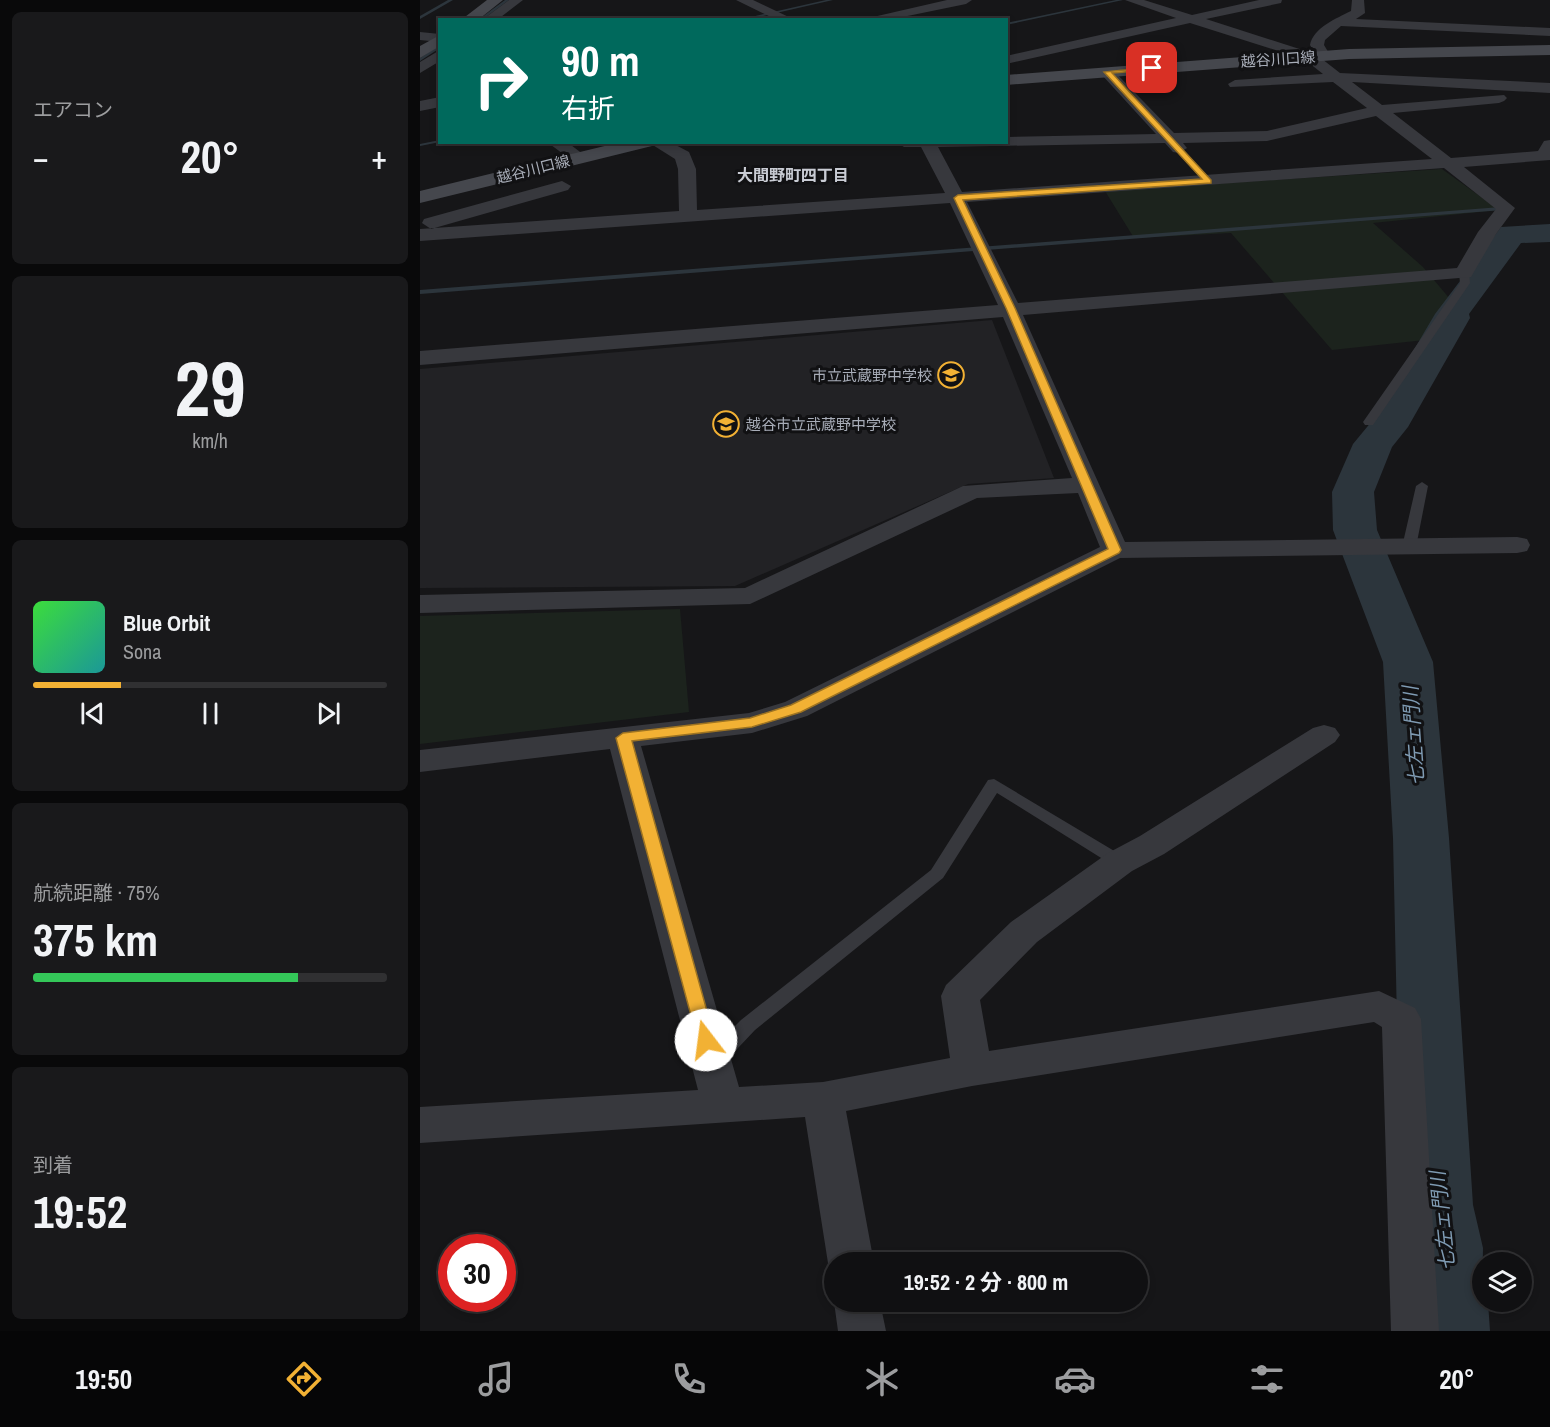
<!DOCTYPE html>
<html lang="ja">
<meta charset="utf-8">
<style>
body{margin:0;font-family:"Archivo Narrow","Noto Sans JP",sans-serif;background:#19191b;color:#f1f3f6;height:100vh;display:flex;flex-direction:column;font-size:22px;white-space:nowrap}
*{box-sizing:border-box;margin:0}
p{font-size:20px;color:#9c9d9f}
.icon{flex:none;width:33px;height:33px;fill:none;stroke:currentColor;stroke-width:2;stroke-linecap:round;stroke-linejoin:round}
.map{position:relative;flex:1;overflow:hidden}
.sheet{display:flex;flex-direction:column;gap:12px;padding:12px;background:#09090a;width:420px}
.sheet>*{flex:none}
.guide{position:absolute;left:18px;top:18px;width:570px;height:126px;border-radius:0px;box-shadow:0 3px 9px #0003,0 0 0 2px #303032;background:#00695c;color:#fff;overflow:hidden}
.fabs{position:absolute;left:1052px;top:1252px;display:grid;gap:12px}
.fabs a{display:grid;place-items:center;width:60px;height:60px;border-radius:50%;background:#101012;box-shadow:0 3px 9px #0003,0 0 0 2px #303032;font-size:30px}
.speed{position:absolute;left:18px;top:1234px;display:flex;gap:12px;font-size:30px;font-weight:700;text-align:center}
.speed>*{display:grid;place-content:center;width:78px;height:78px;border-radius:50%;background:#101012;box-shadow:0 3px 9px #0003,0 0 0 2px #303032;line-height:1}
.speed .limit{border:9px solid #d22;background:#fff;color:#111}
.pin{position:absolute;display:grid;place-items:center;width:51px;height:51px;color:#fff;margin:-26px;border-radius:12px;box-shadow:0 3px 9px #0006}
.me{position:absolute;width:66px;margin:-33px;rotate:345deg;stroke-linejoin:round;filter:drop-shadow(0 0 4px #0008)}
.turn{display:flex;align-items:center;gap:21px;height:126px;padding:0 24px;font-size:27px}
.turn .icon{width:78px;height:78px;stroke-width:2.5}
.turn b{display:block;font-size:42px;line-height:51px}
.big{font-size:45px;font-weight:700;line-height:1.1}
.sheet .widget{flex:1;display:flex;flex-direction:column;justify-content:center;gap:9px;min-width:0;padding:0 21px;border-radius:9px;background:#19191b}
.sheet .dial{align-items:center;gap:0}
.dial b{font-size:78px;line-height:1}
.song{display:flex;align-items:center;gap:18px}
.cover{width:72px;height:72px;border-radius:9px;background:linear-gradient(135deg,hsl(120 70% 55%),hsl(180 70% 35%))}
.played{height:6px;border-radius:3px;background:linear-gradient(90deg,#f2b134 25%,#303032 25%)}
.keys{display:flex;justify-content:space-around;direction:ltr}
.heat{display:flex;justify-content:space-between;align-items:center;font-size:33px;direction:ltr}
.charge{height:9px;border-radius:4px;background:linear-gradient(90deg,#34c759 75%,#303032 0)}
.trip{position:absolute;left:404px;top:1252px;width:324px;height:60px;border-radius:30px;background:#101012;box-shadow:0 3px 9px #0003,0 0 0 2px #303032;font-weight:700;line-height:60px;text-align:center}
.tab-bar{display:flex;height:96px;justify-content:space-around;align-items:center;background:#060607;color:#9c9d9f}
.tab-bar .icon{width:42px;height:42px}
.tab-bar .current{color:#f2b134}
.tab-bar b{font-size:27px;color:#f1f3f6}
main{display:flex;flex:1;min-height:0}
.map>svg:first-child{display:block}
.built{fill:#222225}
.green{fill:#1c231d}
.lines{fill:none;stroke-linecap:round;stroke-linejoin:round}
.stream{fill:#2c353c;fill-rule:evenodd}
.river{fill:#2c353c;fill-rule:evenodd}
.lane{fill:#37383d;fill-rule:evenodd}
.street{fill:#37383d;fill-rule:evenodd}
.secondary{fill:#45474d;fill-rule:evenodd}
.route{fill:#f2b134;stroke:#9d7322;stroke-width:1.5}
.labels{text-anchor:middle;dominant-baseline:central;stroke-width:6;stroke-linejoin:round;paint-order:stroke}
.far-street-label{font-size:15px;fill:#a8adb8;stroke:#111113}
.far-poi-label{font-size:15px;fill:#a8adb8;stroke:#111113;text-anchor:end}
.far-neighbourhood-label{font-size:16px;font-weight:bold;fill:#c9ccd4;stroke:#111113}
.water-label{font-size:20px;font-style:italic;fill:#7f9bb3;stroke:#111113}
</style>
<main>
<section class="sheet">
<div class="widget"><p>エアコン</p>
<div class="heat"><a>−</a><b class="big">20°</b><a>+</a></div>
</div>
<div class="widget dial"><b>29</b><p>km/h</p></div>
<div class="widget">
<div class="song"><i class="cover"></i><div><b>Blue Orbit</b><p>Sona</p></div></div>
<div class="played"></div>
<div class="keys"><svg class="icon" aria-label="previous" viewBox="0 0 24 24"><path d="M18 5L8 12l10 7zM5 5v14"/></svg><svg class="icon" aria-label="pause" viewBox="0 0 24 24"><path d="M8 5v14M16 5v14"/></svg><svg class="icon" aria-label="next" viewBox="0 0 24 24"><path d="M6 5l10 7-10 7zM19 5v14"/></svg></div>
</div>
<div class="widget"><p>航続距離 · 75%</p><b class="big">375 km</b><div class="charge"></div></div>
<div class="widget"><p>到着</p><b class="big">19:52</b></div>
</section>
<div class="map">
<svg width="1130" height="1331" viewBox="0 0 1130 1331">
<rect width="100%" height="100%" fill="#161618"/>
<!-- built -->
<path class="built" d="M 572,320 L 634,478 L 548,484 L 315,586 L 0,588 L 0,369 Z"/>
<!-- green -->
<path class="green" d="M 1022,169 L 1079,210 L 953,223 L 1003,267 L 1030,299 L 1005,340 L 912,350 L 811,233 L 714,238 L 685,191 Z
M 260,609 L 269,712 L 0,744 L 0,616 Z"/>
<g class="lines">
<!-- stream -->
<path class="stream" d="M 28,0 L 33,0 L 0,19 L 0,16 Z
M 85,0 L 89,0 L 62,20 L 58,20 Z
M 406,0 L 413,0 L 326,20 L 318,20 Z
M 696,0 L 703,0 L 586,25 L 586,23 Z
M 20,45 L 20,48 L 0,61 L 0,58 Z
M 20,140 L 20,142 L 0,146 L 0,144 Z
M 1081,207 L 1083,208 L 1083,210 L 0,294 L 0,290 Z"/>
<!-- river -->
<path class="river" d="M 1130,224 L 1130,242 L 1101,243 L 1049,314 L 1050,318 L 988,427 L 972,447 L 954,492 L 957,530 L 1013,662 L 1029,838 L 1053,1205 L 1063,1248 L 1062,1302 L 1068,1302 L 1070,1331 L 992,1331 L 989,1248 L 981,1205 L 973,838 L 963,662 L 913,530 L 912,492 L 933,444 L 952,421 L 1015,314 L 1081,227 Z"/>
<!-- lane -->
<path class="lane" d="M 1044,270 L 1049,273 L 1050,283 L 953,425 L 945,425 L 943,422 L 1040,283 L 1039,273 Z
M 1002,482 L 1008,486 L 996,547 L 989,551 L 982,547 L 996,486 Z
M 574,779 L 706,858 L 709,862 L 706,866 L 694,866 L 577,793 L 523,878 L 335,1030 L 301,1066 L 294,1068 L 287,1066 L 284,1060 L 287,1054 L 321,1020 L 511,870 L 568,780 Z"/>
<!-- street -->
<path class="street" d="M 89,0 L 103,0 L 77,20 L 62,20 Z
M 316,0 L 333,0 L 375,20 L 357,20 Z
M 527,0 L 552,0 L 546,4 L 468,20 L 440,20 Z
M 705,0 L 724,0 L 772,15 L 839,0 L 862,0 L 861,3 L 786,19 L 895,54 L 890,45 C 893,28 917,18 931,11 L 932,0 L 944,0 L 945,13 L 936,19 L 1130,28 L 1130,36 L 921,26 L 905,40 L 904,45 L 910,55 L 902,59 L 920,73 L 1130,83 L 1130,93 L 932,82 L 962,105 L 1084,95 L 1087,98 L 1084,101 L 1079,103 L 973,113 L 1031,158 L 1118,151 L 1124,141 L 1130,140 L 1130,160 L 1044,167 L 1095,208 L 1076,234 L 1051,277 L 603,315 L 705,542 L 1097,537 L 1107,539 L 1110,545 L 1107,551 L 1097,553 L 700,558 L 387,716 L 332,733 L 221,746 L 319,1087 L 403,1082 L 530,1058 L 521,996 L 526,985 L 591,922 L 688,853 L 720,836 L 893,728 L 904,725 L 915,728 L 920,735 L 915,742 L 744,854 L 712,871 L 617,942 L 560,1000 L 569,1051 L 959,991 L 995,1008 L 1001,1019 L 1019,1331 L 971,1331 L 962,1027 L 954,1022 L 552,1086 L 426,1111 L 454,1263 L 414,1263 L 414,1276 L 408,1263 L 385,1117 L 0,1143 L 0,1107 L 278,1090 L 190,749 L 0,772 L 0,750 L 329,713 L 365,702 L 680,547 L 658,493 L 557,498 L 330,604 L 0,613 L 0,595 L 325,588 L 543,486 L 652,478 L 583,317 L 0,365 L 0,351 L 578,305 L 530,203 L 0,241 L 0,229 L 259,211 L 258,169 L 255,159 L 228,142 L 250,142 L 269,152 L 276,169 L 277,210 L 525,193 L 501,147 L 484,147 L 476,142 L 586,142 L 586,137 L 736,134 L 682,75 L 680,72 L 687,68 L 692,69 L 754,133 L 847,131 L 947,108 L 913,82 L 810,87 L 808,84 L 815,80 L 903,74 L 884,59 L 770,23 L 586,64 L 586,56 L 756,18 ZM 956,116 L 1012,159 L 542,192 L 518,147 L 745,143 L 753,152 L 759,153 L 767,148 L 763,143 L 847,141 ZM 1024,168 L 1076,209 L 1058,232 L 1037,268 L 598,303 L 547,202 Z
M 0,32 L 20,34 L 20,42 L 0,40 Z
M 20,50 L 20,61 L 0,73 L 0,62 Z
M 20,97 L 20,107 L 0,111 L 0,101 Z
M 127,142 L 147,142 L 168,158 L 166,162 L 154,162 Z
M 142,181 L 151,186 L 148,190 L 11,229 L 2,223 L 4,219 Z
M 414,1302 L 460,1302 L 466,1331 L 418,1331 Z"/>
<!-- secondary -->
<path class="secondary" d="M 67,0 L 83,0 L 58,20 L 41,20 Z
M 20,35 L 20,46 L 0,58 L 0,46 Z
M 1130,45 L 1130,55 L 929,59 L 586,85 L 586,75 L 929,49 Z
M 201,142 L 235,142 L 232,146 L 0,203 L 0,191 Z"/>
</g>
<!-- route -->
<path class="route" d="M 734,67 L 732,70 L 692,73 L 791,180 L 791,183 L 543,200 L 595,308 L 701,550 L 699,553 L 381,712 L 332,727 L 212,741 L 295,1040 L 292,1045 L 286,1048 L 279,1045 L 196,738 L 203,733 L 330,718 L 371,705 L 688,549 L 586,308 L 534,198 L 538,195 L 782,179 L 684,72 Z"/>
<!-- icons -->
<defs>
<g id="school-ring" transform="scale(1.35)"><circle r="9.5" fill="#111113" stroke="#f2b134" stroke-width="1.5"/><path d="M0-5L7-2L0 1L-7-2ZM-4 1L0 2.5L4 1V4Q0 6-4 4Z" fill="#f2b134"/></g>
</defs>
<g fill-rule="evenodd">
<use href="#school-ring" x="531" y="375"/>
<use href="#school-ring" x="306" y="424"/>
</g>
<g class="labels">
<!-- far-street labels -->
<g class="far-street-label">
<text transform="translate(858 59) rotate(-4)">越谷川口線</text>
<text transform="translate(113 169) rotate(-14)">越谷川口線</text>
</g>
<!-- far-poi labels -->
<g class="far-poi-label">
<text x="512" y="375">市立武蔵野中学校</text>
<text x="326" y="424" text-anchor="start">越谷市立武蔵野中学校</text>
</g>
<!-- far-neighbourhood labels -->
<g class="far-neighbourhood-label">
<text x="373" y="175">大間野町四丁目</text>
</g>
<!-- water labels -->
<g class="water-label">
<text transform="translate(993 736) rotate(-94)">七左ェ門川</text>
<text transform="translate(1022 1221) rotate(-96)">七左ェ門川</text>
</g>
</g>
</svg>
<div class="fabs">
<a><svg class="icon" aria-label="layers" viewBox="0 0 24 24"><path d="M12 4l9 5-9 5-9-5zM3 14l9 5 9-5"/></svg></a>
</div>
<div class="speed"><div class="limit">30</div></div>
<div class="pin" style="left:732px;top:68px;background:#d93025"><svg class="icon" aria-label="arrive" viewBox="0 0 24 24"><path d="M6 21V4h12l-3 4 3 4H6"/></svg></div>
<svg class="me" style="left:286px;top:1040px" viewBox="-20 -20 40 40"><circle r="19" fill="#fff"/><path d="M0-13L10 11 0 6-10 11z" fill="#f2b134"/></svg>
<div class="trip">19:52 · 2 分 · 800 m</div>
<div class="guide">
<div class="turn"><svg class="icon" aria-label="right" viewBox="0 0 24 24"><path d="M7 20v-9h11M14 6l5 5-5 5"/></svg><div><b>90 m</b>右折</div></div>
</div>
</div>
</main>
<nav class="tab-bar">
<b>19:50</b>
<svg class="icon current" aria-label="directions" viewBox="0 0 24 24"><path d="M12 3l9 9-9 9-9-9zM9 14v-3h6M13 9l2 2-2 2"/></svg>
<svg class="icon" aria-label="music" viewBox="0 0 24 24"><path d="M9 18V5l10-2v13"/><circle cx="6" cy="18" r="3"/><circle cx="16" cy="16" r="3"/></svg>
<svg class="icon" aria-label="phone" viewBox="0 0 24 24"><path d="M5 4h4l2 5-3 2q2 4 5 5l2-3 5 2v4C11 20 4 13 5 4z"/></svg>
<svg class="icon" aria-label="climate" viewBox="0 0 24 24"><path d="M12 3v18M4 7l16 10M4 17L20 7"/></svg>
<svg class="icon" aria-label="car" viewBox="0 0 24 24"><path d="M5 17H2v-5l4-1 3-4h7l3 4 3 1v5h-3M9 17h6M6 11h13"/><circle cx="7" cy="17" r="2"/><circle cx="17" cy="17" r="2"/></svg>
<svg class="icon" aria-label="filters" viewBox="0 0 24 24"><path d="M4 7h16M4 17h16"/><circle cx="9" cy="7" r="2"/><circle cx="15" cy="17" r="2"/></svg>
<b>20°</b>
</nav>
